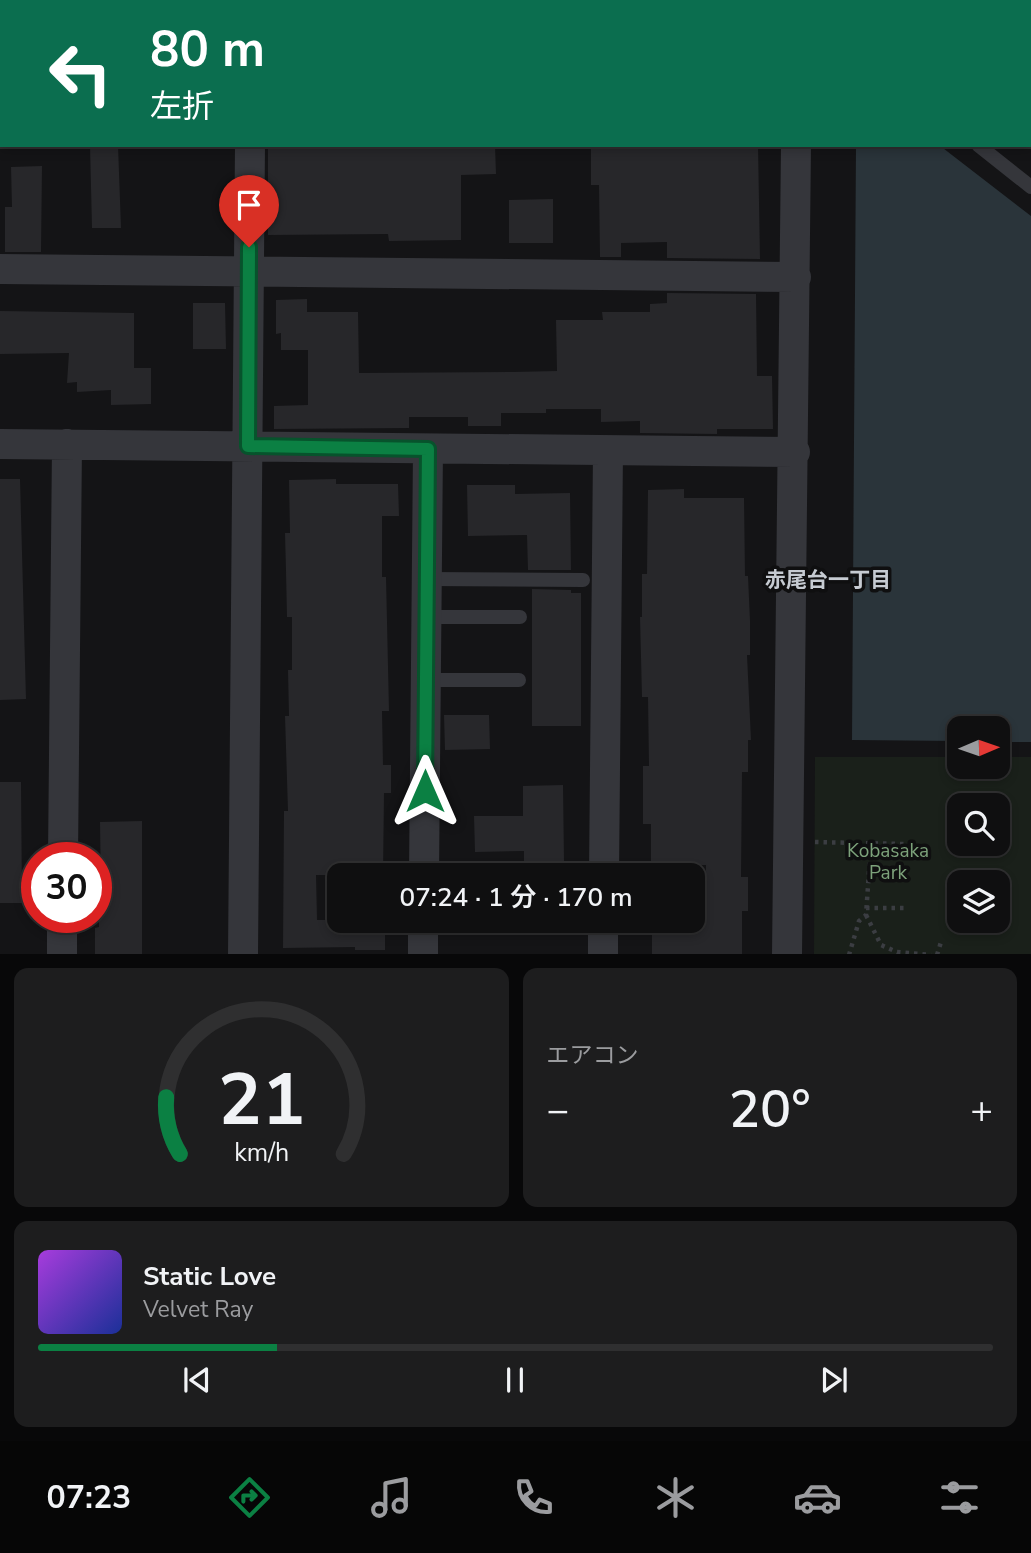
<!DOCTYPE html>
<html lang="ja">
<meta charset="utf-8">
<style>
body{margin:0;font-family:"Nunito Sans","Noto Sans JP",sans-serif;background:#1d1d1e;color:#f1f3f6;height:100vh;display:flex;flex-direction:column;font-size:26px;white-space:nowrap}
*{box-sizing:border-box;margin:0}
p{font-size:23px;color:#9b9c9f}
.icon{flex:none;width:38px;height:38px;fill:none;stroke:currentColor;stroke-width:2;stroke-linecap:round;stroke-linejoin:round}
.map{position:relative;height:954px;overflow:hidden}
.sheet{display:flex;flex-direction:column;gap:14px;padding:14px;background:#080809;flex:1}
.sheet>*{flex:none}
.top-card{position:absolute;left:0px;top:0px;width:1032px;height:147px;box-shadow:0 4px 10px #0003,0 0 0 2px #2f2f30;background:#0b6e4f;color:#fff;overflow:hidden}
.needle{width:46px;rotate:88deg}
.buttons{position:absolute;left:947px;top:716px;display:grid;gap:14px}
.buttons a{display:grid;place-items:center;width:63px;height:63px;border-radius:14px;background:#0f0f10;box-shadow:0 4px 10px #0003,0 0 0 2px #2f2f30;font-size:35px}
.speed{position:absolute;left:21px;top:842px;display:flex;gap:14px;font-size:35px;font-weight:700;text-align:center}
.speed>*{display:grid;place-content:center;width:91px;height:91px;border-radius:50%;background:#0f0f10;box-shadow:0 4px 10px #0003,0 0 0 2px #2f2f30;line-height:1}
.speed .limit{border:10px solid #d22;background:#fff;color:#111}
.pin{position:absolute;display:grid;place-items:center;width:60px;height:60px;color:#fff;margin:-72px -30px;border-radius:50% 50% 50% 0;rotate:-45deg;box-shadow:0 0 7px #0007}
.pin .icon{rotate:45deg}
.me{position:absolute;width:77px;margin:-38px;rotate:0deg;stroke-linejoin:round;filter:drop-shadow(0 0 5px #0008)}
.turn{display:flex;align-items:center;gap:24px;height:147px;padding:0 35px;font-size:32px}
.turn .icon{width:91px;height:91px;stroke-width:2.5}
.turn b{display:block;font-size:49px;line-height:60px}
.big{font-size:52px;font-weight:600;line-height:1.1}
.sheet .tile{flex:1;display:flex;flex-direction:column;justify-content:center;gap:10px;min-width:0;padding:0 24px;border-radius:14px;background:#1d1d1e}
.sheet .dial{align-items:center;gap:0}
.dial svg{height:182px;overflow:visible;fill:none;stroke:#2f2f30;stroke-width:7;stroke-linecap:round;text-anchor:middle}
.dial text{fill:#f1f3f6;stroke:none}
.song{display:flex;align-items:center;gap:21px}
.cover{width:84px;height:84px;border-radius:10px;background:linear-gradient(135deg,hsl(280 70% 55%),hsl(230 70% 35%))}
.played{height:7px;border-radius:4px;background:linear-gradient(90deg,#0b8043 25%,#2f2f30 25%)}
.keys{display:flex;justify-content:space-around;direction:ltr}
.heat{display:flex;justify-content:space-between;align-items:center;font-size:38px;direction:ltr}
.sheet .tiles{flex:1;display:grid;gap:14px;grid-template-columns:1fr 1fr}
.tile:last-child{grid-column:span 2}
.trip{position:absolute;left:327px;top:863px;width:378px;height:70px;border-radius:14px;background:#0f0f10;box-shadow:0 4px 10px #0003,0 0 0 2px #2f2f30;font-weight:600;line-height:70px;text-align:center}
.dock{display:flex;height:112px;justify-content:space-around;align-items:center;background:#060606;color:#9b9c9f}
.dock .icon{width:49px;height:49px}
.dock .selected{color:#0b8043}
.dock b{font-size:32px;color:#f1f3f6}
.map>svg:first-child{display:block}
.green{fill:#1a201a;fill-rule:evenodd}
.water{fill:#2a343a}
.building{fill:#27272a}
.lines{fill:none;stroke-linecap:round;stroke-linejoin:round}
.path{stroke:#3b3d42;stroke-width:4.5;stroke-dasharray:3.5 5;stroke-linecap:butt}
.service{stroke:#35363b;stroke-width:14}
.minor{stroke:#35363b;stroke-width:30}
.route-casing{stroke:#07532c;stroke-width:18}
.route{stroke:#0b8043;stroke-width:12}
.labels{text-anchor:middle;dominant-baseline:central;stroke-width:7;stroke-linejoin:round;paint-order:stroke}
.park-label{font-size:19px;fill:#7da27b;stroke:#0f0f10}
.neighbourhood-label{font-size:21px;font-weight:bold;fill:#c6cbd2;stroke:#0f0f10}
</style>
<div class="map">
<svg width="1031" height="955" viewBox="0 0 1031 955">
<rect width="100%" height="100%" fill="#141416"/>
<!-- green -->
<path class="green" d="M 815,757 L 959,757 L 959,766 L 998,766 L 998,757 L 1031,757 L 1031,954 L 814,954 ZM 959,805 L 998,805 L 998,844 L 959,844 ZM 959,882 L 998,882 L 998,920 L 959,920 Z"/>
<!-- water -->
<path class="water" d="M 856,145 L 939,145 L 1031,216 L 1031,742 L 998,742 L 998,728 L 959,728 L 959,741 L 852,740 Z"/>
<!-- building -->
<path class="building" d="M 90,145 L 118,145 L 121,228 L 92,228 Z
M 268,145 L 495,145 L 496,174 L 461,175 L 461,240 L 389,241 L 388,234 L 268,235 Z
M 591,145 L 758,145 L 760,259 L 667,258 L 667,242 L 621,243 L 621,257 L 600,257 L 599,185 L 591,185 Z
M 42,166 L 41,252 L 5,252 L 5,207 L 12,207 L 11,167 Z
M 553,199 L 553,243 L 509,243 L 509,200 Z
M 667,293 L 756,294 L 757,376 L 772,376 L 773,429 L 717,429 L 717,434 L 640,433 L 640,421 L 601,422 L 601,409 L 546,409 L 546,413 L 501,413 L 501,426 L 468,426 L 468,417 L 409,417 L 409,428 L 274,429 L 274,406 L 308,405 L 308,350 L 281,350 L 281,333 L 276,334 L 276,300 L 307,299 L 307,312 L 358,312 L 359,373 L 513,372 L 557,371 L 556,320 L 603,320 L 602,312 L 650,312 L 650,304 L 667,303 Z
M 193,303 L 225,303 L 226,349 L 193,349 Z
M 0,311 L 134,313 L 134,368 L 151,368 L 151,404 L 111,405 L 111,390 L 77,392 L 77,382 L 67,383 L 69,353 L 0,354 Z
M 0,479 L 20,479 L 26,699 L 0,700 Z
M 336,479 L 336,484 L 398,484 L 399,516 L 382,516 L 382,577 L 386,577 L 389,711 L 382,711 L 383,765 L 391,765 L 391,793 L 384,793 L 383,875 L 316,875 L 317,920 L 385,920 L 385,950 L 355,950 L 355,947 L 283,948 L 284,811 L 288,811 L 285,716 L 289,716 L 288,670 L 292,670 L 292,617 L 287,617 L 286,571 L 285,533 L 290,533 L 289,480 Z
M 467,485 L 515,485 L 515,494 L 570,493 L 571,570 L 528,570 L 527,535 L 468,536 Z
M 684,489 L 684,498 L 744,498 L 745,576 L 748,576 L 750,621 L 750,655 L 747,655 L 751,740 L 748,740 L 748,772 L 742,772 L 741,877 L 748,877 L 748,911 L 742,911 L 742,955 L 652,955 L 652,920 L 706,920 L 706,865 L 651,865 L 651,824 L 643,824 L 643,766 L 649,766 L 648,697 L 642,697 L 640,617 L 642,617 L 642,574 L 647,574 L 648,490 Z
M 532,589 L 571,590 L 571,593 L 581,593 L 581,726 L 532,726 Z
M 444,715 L 489,715 L 490,749 L 445,750 Z
M 0,782 L 21,782 L 22,903 L 0,903 Z
M 563,785 L 564,861 L 524,862 L 524,851 L 475,852 L 474,816 L 523,816 L 523,786 Z
M 142,821 L 142,955 L 95,955 L 95,928 L 99,927 L 99,891 L 101,891 L 100,822 Z"/>
<g class="lines">
<!-- path -->
<path class="path" d="M 815,842 L 905,844
M 866,908 L 907,908
M 866,915 L 881,945 L 897,952 L 931,955
M 849,955 L 859,921 L 866,915 L 871,843
M 937,955 L 941,942"/>
<!-- service -->
<path class="service" d="M 978,145 L 1031,187
M 426,579 L 583,580
M 426,617 L 520,617
M 426,680 L 519,680"/>
<!-- minor -->
<path class="minor" d="M 0,269 L 796,277
M 0,444 L 795,452
M 63,858 L 67,444
M 424,875 L 428,449
M 604,875 L 608,451
M 62,955 L 62,917
M 243,955 L 250,145
M 423,955 L 423,920
M 603,955 L 603,920
M 787,955 L 796,145"/>
</g>
<g class="lines">
<!-- route casing -->
<g class="route-casing">
<path id="route" d="M 249,247 L 248,446 L 428,449 L 425,791"/>
</g>
<!-- route -->
<use href="#route" class="route"/>
</g>
<g class="labels">
<!-- park labels -->
<g class="park-label">
<text x="888" y="851">Kobasaka<tspan x="888" dy="22">Park</tspan></text>
</g>
<!-- neighbourhood labels -->
<g class="neighbourhood-label">
<text x="828" y="580">赤尾台一丁目</text>
</g>
</g>
</svg>
<div class="buttons">
<a><svg class="needle" viewBox="-14 -14 28 28"><path d="M0-13l5 13h-10z" fill="#e53935"/><path d="M0 13l5-13h-10z" fill="#9b9c9f"/></svg></a>
<a><svg class="icon" aria-label="search" viewBox="0 0 24 24"><circle cx="10" cy="10" r="6"/><path d="M15 15l6 6"/></svg></a>
<a><svg class="icon" aria-label="layers" viewBox="0 0 24 24"><path d="M12 4l9 5-9 5-9-5zM3 14l9 5 9-5"/></svg></a>
</div>
<div class="speed"><div class="limit">30</div></div>
<div class="pin" style="left:249px;top:247px;background:#d93025"><svg class="icon" aria-label="arrive" viewBox="0 0 24 24"><path d="M6 21V4h12l-3 4 3 4H6"/></svg></div>
<svg class="me" style="left:425px;top:791px" viewBox="-20 -20 40 40"><path d="M0-17L14 15 0 8-14 15z" fill="#0b8043" stroke="#fff" stroke-width="4"/></svg>
<div class="trip">07:24 · 1 分 · 170 m</div>
<div class="top-card">
<div class="turn"><svg class="icon" aria-label="left" viewBox="0 0 24 24"><path d="M17 20v-9H6M10 6l-5 5 5 5"/></svg><div><b>80 m</b>左折</div></div>
</div>
</div>
<section class="sheet">
<div class="tiles">
<div class="tile dial"><svg viewBox="0 0 100 80">
<path d="M14 69A42 42 0 1 1 86 69"/>
<path d="M14 69A42 42 0 0 1 8 44" stroke="#0b8043"/>
<text x="50" y="56" font-size="32" font-weight="700">21</text>
<text x="50" y="72" font-size="11">km/h</text>
</svg></div>
<div class="tile"><p>エアコン</p>
<div class="heat"><a>−</a><b class="big">20°</b><a>+</a></div>
</div>
<div class="tile">
<div class="song"><i class="cover"></i><div><b>Static Love</b><p>Velvet Ray</p></div></div>
<div class="played"></div>
<div class="keys"><svg class="icon" aria-label="previous" viewBox="0 0 24 24"><path d="M18 5L8 12l10 7zM5 5v14"/></svg><svg class="icon" aria-label="pause" viewBox="0 0 24 24"><path d="M8 5v14M16 5v14"/></svg><svg class="icon" aria-label="next" viewBox="0 0 24 24"><path d="M6 5l10 7-10 7zM19 5v14"/></svg></div>
</div>
</div>
</section>
<nav class="dock">
<b>07:23</b>
<svg class="icon selected" aria-label="directions" viewBox="0 0 24 24"><path d="M12 3l9 9-9 9-9-9zM9 14v-3h6M13 9l2 2-2 2"/></svg>
<svg class="icon" aria-label="music" viewBox="0 0 24 24"><path d="M9 18V5l10-2v13"/><circle cx="6" cy="18" r="3"/><circle cx="16" cy="16" r="3"/></svg>
<svg class="icon" aria-label="phone" viewBox="0 0 24 24"><path d="M5 4h4l2 5-3 2q2 4 5 5l2-3 5 2v4C11 20 4 13 5 4z"/></svg>
<svg class="icon" aria-label="climate" viewBox="0 0 24 24"><path d="M12 3v18M4 7l16 10M4 17L20 7"/></svg>
<svg class="icon" aria-label="car" viewBox="0 0 24 24"><path d="M5 17H2v-5l4-1 3-4h7l3 4 3 1v5h-3M9 17h6M6 11h13"/><circle cx="7" cy="17" r="2"/><circle cx="17" cy="17" r="2"/></svg>
<svg class="icon" aria-label="filters" viewBox="0 0 24 24"><path d="M4 7h16M4 17h16"/><circle cx="9" cy="7" r="2"/><circle cx="15" cy="17" r="2"/></svg>
</nav>
